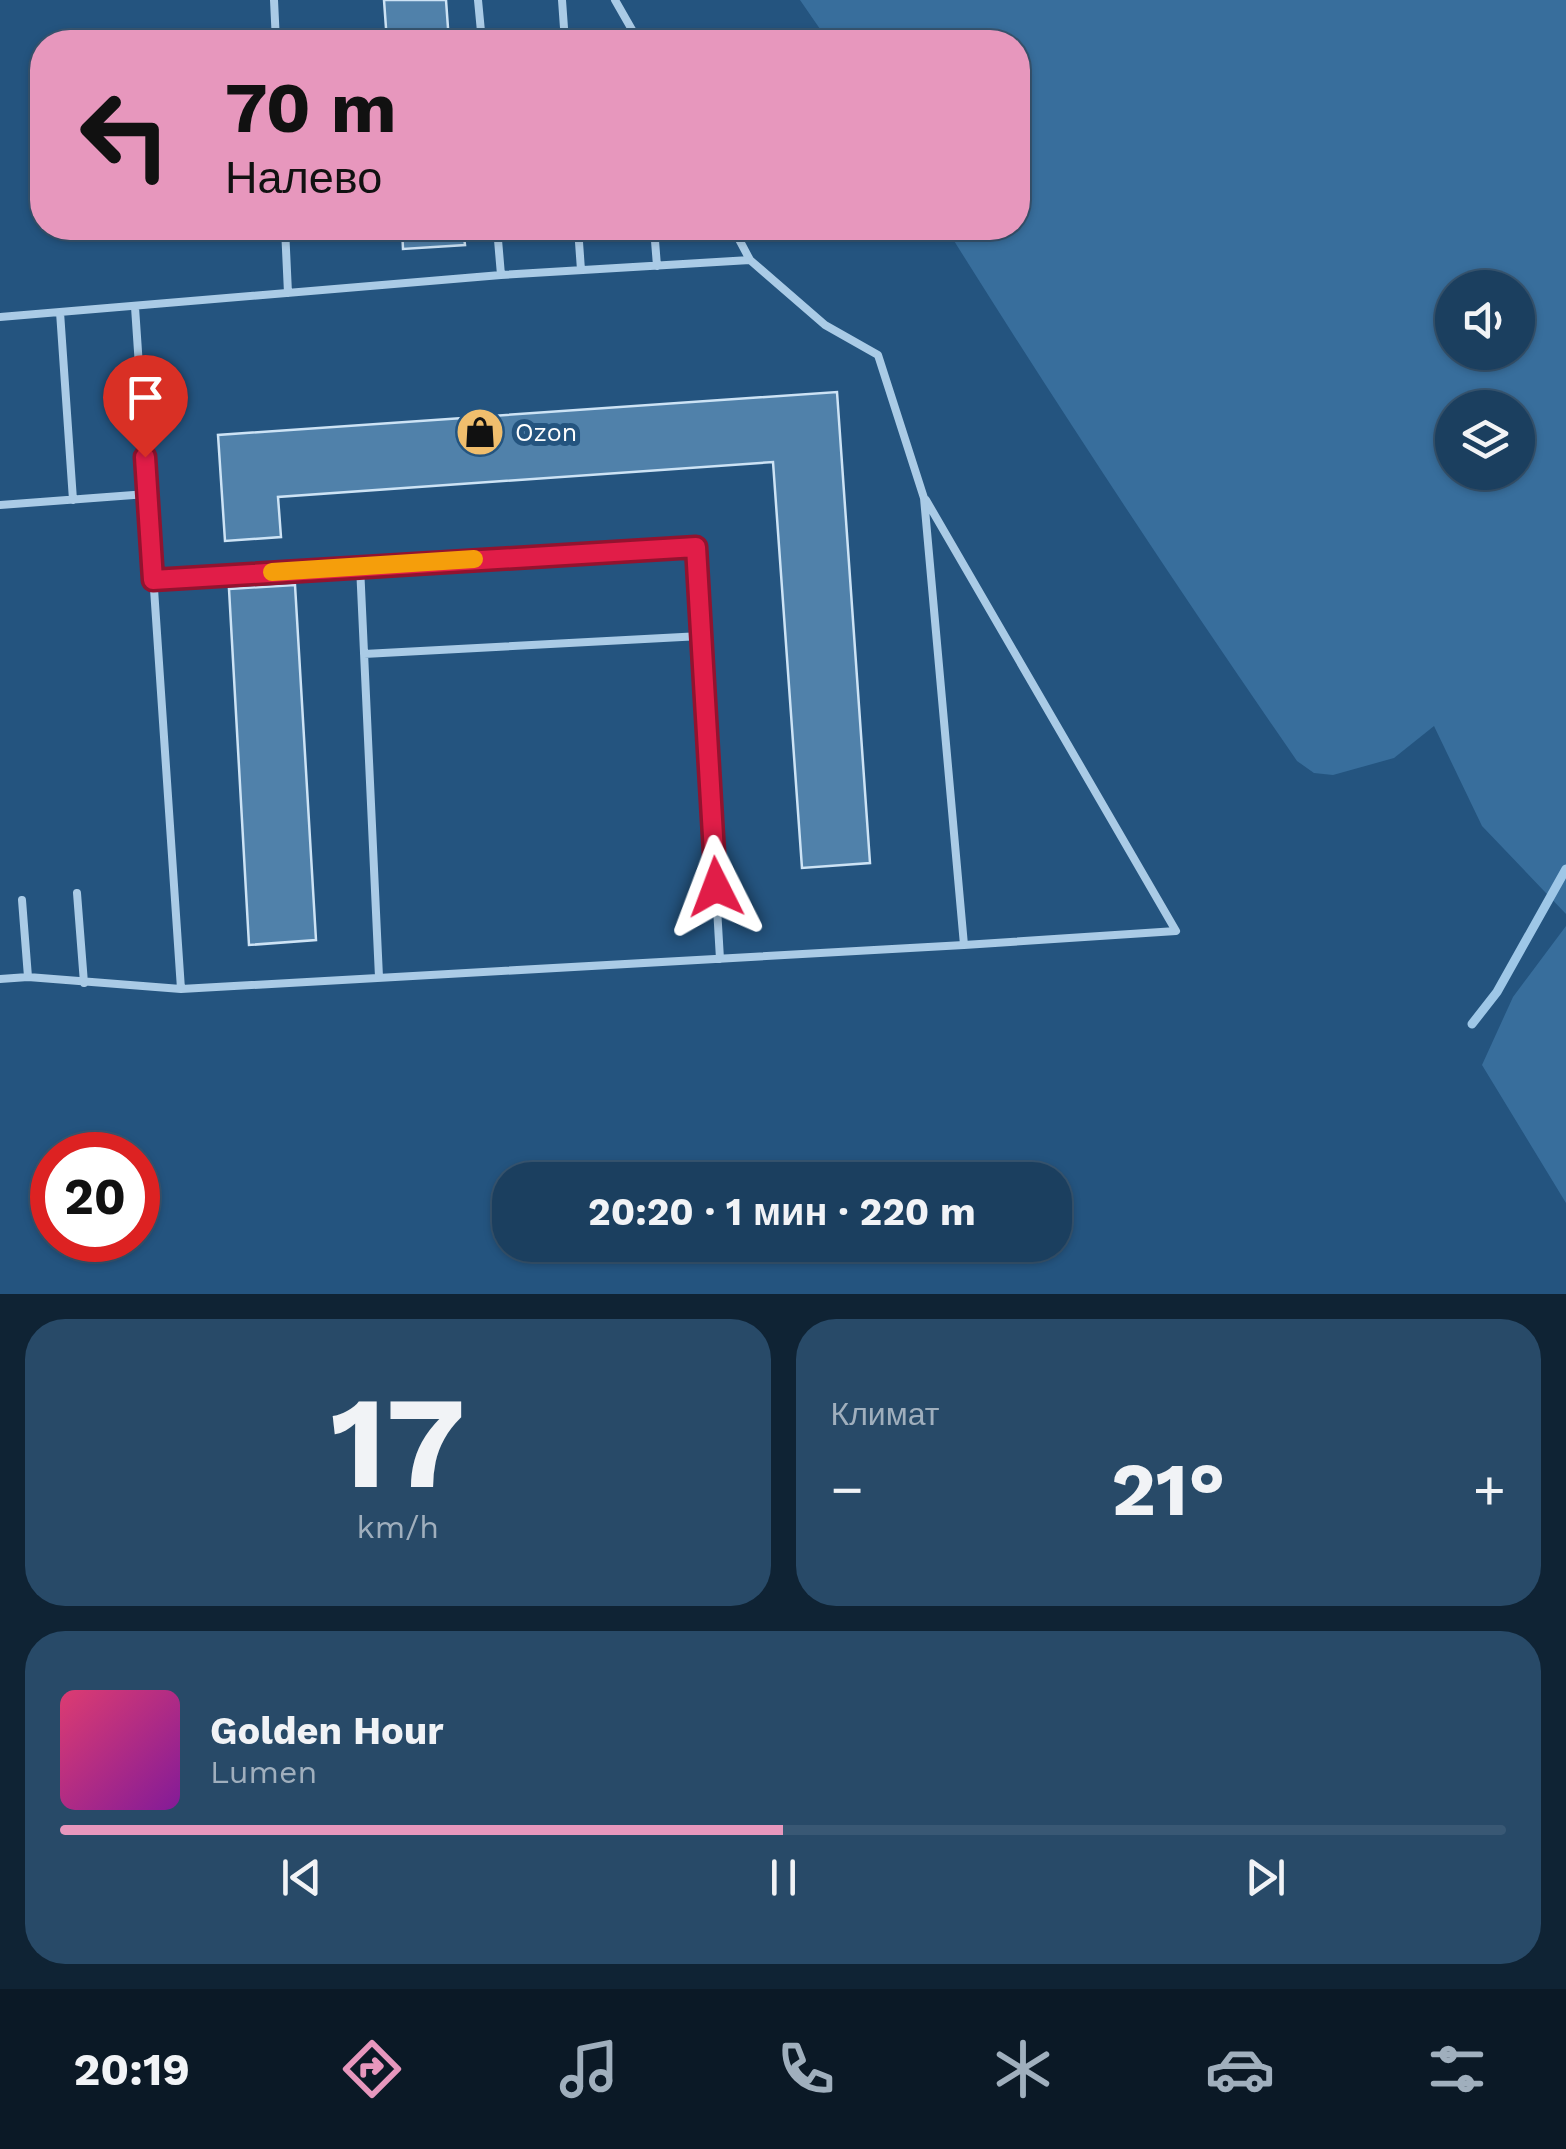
<!DOCTYPE html>
<html lang="ru">
<meta charset="utf-8">
<style>
body{margin:0;font-family:"Work Sans",sans-serif;background:#284a68;color:#f1f3f6;height:100vh;display:flex;flex-direction:column;font-size:38px;white-space:nowrap}
*{box-sizing:border-box;margin:0}
p{font-size:32px;color:#a0afbd}
.icon{flex:none;width:55px;height:55px;fill:none;stroke:currentColor;stroke-width:2;stroke-linecap:round;stroke-linejoin:round}
.map{position:relative;height:1294px;overflow:hidden}
.side{display:flex;flex-direction:column;gap:25px;padding:25px;background:#0f2334;flex:1}
.side>*{flex:none}
.guide{position:absolute;left:30px;top:30px;width:1000px;height:210px;border-radius:40px;box-shadow:0 2px 8px #0004,0 0 0 2px #395874;background:#e797bd;color:#111;overflow:hidden}
.tools{position:absolute;left:1435px;top:270px;display:grid;gap:20px}
.tools a{display:grid;place-items:center;width:100px;height:100px;border-radius:50%;background:#1b3f5f;box-shadow:0 2px 8px #0004,0 0 0 2px #395874;font-size:50px}
.speed{position:absolute;left:30px;top:1132px;display:flex;gap:20px;font-size:50px;font-weight:700;text-align:center}
.speed>*{display:grid;place-content:center;width:130px;height:130px;border-radius:50%;background:#1b3f5f;box-shadow:0 2px 8px #0004,0 0 0 2px #395874;line-height:1}
.speed .limit{border:15px solid #d22;background:#fff;color:#111}
.pin{position:absolute;display:grid;place-items:center;width:85px;height:85px;color:#fff;margin:-102px -42px;border-radius:50% 50% 50% 0;rotate:-45deg;box-shadow:0 0 10px #0007}
.pin .icon{rotate:45deg}
.me{position:absolute;width:110px;margin:-55px;rotate:357deg;stroke-linejoin:round;filter:drop-shadow(0 0 8px #0008)}
.turn{display:flex;align-items:center;gap:35px;height:210px;padding:0 30px;font-size:45px}
.turn .icon{width:130px;height:130px;stroke-width:2.5}
.turn b{display:block;font-size:70px;line-height:85px}
.big{font-size:75px;font-weight:700;line-height:1.1}
.side .tile{flex:1;display:flex;flex-direction:column;justify-content:center;gap:15px;min-width:0;padding:0 35px;border-radius:40px;background:#284a68}
.side .dial{align-items:center;gap:0}
.dial b{font-size:130px;line-height:1}
.song{display:flex;align-items:center;gap:30px}
.cover{width:120px;height:120px;border-radius:15px;background:linear-gradient(135deg,hsl(340 70% 55%),hsl(290 70% 35%))}
.played{height:10px;border-radius:5px;background:linear-gradient(90deg,#e797bd 50%,#395874 50%)}
.keys{display:flex;justify-content:space-around;direction:ltr}
.heat{display:flex;justify-content:space-between;align-items:center;font-size:55px;direction:ltr}
.side .tiles{flex:1;display:grid;gap:25px;grid-template-columns:1fr 1fr}
.tile:last-child{grid-column:span 2}
.trip{position:absolute;left:492px;top:1162px;width:580px;height:100px;border-radius:40px;background:#1b3f5f;box-shadow:0 2px 8px #0004,0 0 0 2px #395874;font-weight:700;line-height:100px;text-align:center}
.tab-bar{display:flex;height:160px;justify-content:space-around;align-items:center;background:#0b1926;color:#a0afbd}
.tab-bar .icon{width:70px;height:70px}
.tab-bar .active{color:#e797bd}
.tab-bar b{font-size:45px;color:#f1f3f6}
.map>svg:first-child{display:block}
.green{fill:#386e9c;fill-rule:evenodd}
.lines{fill:none;stroke-linecap:round;stroke-linejoin:round}
.stream{stroke:#9ec7e7;stroke-width:9}
.building{fill:#5081aa;stroke:#cde3f5;stroke-width:2.5}
.service{stroke:#aacbe6;stroke-width:8}
.route-casing{stroke:#92132f;stroke-width:25}
.route{stroke:#e11d48;stroke-width:18}
.slow{stroke:#f59e0b;stroke-width:18}
.labels{text-anchor:middle;dominant-baseline:central;stroke-width:10;stroke-linejoin:round;paint-order:stroke}
.poi-label{font-size:25px;fill:#fff;stroke:#24547f;text-anchor:start}
</style>
<div class="map">
<svg width="1566" height="1294" viewBox="0 0 1566 1294">
<rect width="100%" height="100%" fill="#24547f"/>
<!-- green -->
<path class="green" d="M 800,0 L 1566,0 L 1566,914 L 1482,826 L 1434,726 L 1394,758 L 1333,775 L 1314,773 L 1297,761 C 1176,586 1059,409 946,228 L 1018,228 L 1018,42 L 829,42 ZM 1452,288 L 1518,288 L 1518,352 L 1452,352 ZM 1452,408 L 1518,408 L 1518,472 L 1452,472 Z
M 1566,926 L 1566,1203 L 1482,1065 L 1513,997 Z"/>
<g class="lines">
<!-- stream -->
<path class="stream" d="M 1472,1024 L 1497,992 L 1566,869"/>
</g>
<!-- building -->
<path class="building" d="M 384,0 L 446,0 L 449,42 L 387,42 Z
M 402,228 L 463,228 L 465,245 L 403,249 Z
M 837,392 L 870,863 L 802,868 L 773,462 L 278,497 L 281,537 L 225,541 L 218,435 Z
M 295,585 L 316,940 L 249,945 L 229,589 Z"/>
<g class="lines">
<!-- service -->
<path class="service" d="M 274,0 L 276,42
M 478,0 L 482,42
M 562,0 L 565,42
M 615,0 L 639,42
M 285,228 L 288,293
M 578,228 L 581,270
M 654,228 L 657,266
M 501,275 L 750,260 L 733,228
M 135,307 L 181,989
M 60,312 L 73,500
M 0,317 L 501,275 L 497,228
M 926,500 L 1176,931 L 964,945
M 0,505 L 147,494
M 360,566 L 379,977
M 153,580 L 696,547 L 720,959
M 364,654 L 701,636
M 77,893 L 84,983
M 22,900 L 28,977
M 0,979 L 28,977 L 181,989 L 964,945 L 924,498 L 878,355 L 825,325 L 750,260"/>
</g>
<g class="lines">
<!-- route casing -->
<g class="route-casing">
<path id="route" d="M 145,457 L 153,580 L 696,547 L 716,887"/>
</g>
<!-- route -->
<use href="#route" class="route"/>
<!-- slow -->
<path class="slow" d="M 272,572 L 474,559"/>
</g>
<!-- icons -->
<defs>
<g id="shop-disc" transform="scale(2.5)"><circle r="9.5" fill="#f0be6d" stroke="#24547f"/><path d="M-5-2.5h2.3a2.7 3.5 0 0 1 5.4 0H5L5.5 6h-11ZM-1.5-2.5h3a1.5 2.3 0 0 0-3 0Z" fill="#111"/></g>
</defs>
<g fill-rule="evenodd">
<use href="#shop-disc" x="480" y="432"/>
</g>
<g class="labels">
<!-- poi labels -->
<g class="poi-label">
<text x="515" y="432">Ozon</text>
</g>
</g>
</svg>
<div class="tools">
<a><svg class="icon" aria-label="sound" viewBox="0 0 24 24"><path d="M4 9h4l5-4v14l-5-4H4zM17 9q2 3 0 6"/></svg></a>
<a><svg class="icon" aria-label="layers" viewBox="0 0 24 24"><path d="M12 4l9 5-9 5-9-5zM3 14l9 5 9-5"/></svg></a>
</div>
<div class="speed"><div class="limit">20</div></div>
<div class="pin" style="left:145px;top:457px;background:#d93025"><svg class="icon" aria-label="arrive" viewBox="0 0 24 24"><path d="M6 21V4h12l-3 4 3 4H6"/></svg></div>
<svg class="me" style="left:716px;top:887px" viewBox="-20 -20 40 40"><path d="M0-17L14 15 0 8-14 15z" fill="#e11d48" stroke="#fff" stroke-width="4"/></svg>
<div class="trip">20:20 · 1 мин · 220 m</div>
<div class="guide">
<div class="turn"><svg class="icon" aria-label="left" viewBox="0 0 24 24"><path d="M17 20v-9H6M10 6l-5 5 5 5"/></svg><div><b>70 m</b>Налево</div></div>
</div>
</div>
<section class="side">
<div class="tiles">
<div class="tile dial"><b>17</b><p>km/h</p></div>
<div class="tile"><p>Климат</p>
<div class="heat"><a>−</a><b class="big">21°</b><a>+</a></div>
</div>
<div class="tile">
<div class="song"><i class="cover"></i><div><b>Golden Hour</b><p>Lumen</p></div></div>
<div class="played"></div>
<div class="keys"><svg class="icon" aria-label="previous" viewBox="0 0 24 24"><path d="M18 5L8 12l10 7zM5 5v14"/></svg><svg class="icon" aria-label="pause" viewBox="0 0 24 24"><path d="M8 5v14M16 5v14"/></svg><svg class="icon" aria-label="next" viewBox="0 0 24 24"><path d="M6 5l10 7-10 7zM19 5v14"/></svg></div>
</div>
</div>
</section>
<nav class="tab-bar">
<b>20:19</b>
<svg class="icon active" aria-label="directions" viewBox="0 0 24 24"><path d="M12 3l9 9-9 9-9-9zM9 14v-3h6M13 9l2 2-2 2"/></svg>
<svg class="icon" aria-label="music" viewBox="0 0 24 24"><path d="M9 18V5l10-2v13"/><circle cx="6" cy="18" r="3"/><circle cx="16" cy="16" r="3"/></svg>
<svg class="icon" aria-label="phone" viewBox="0 0 24 24"><path d="M5 4h4l2 5-3 2q2 4 5 5l2-3 5 2v4C11 20 4 13 5 4z"/></svg>
<svg class="icon" aria-label="climate" viewBox="0 0 24 24"><path d="M12 3v18M4 7l16 10M4 17L20 7"/></svg>
<svg class="icon" aria-label="car" viewBox="0 0 24 24"><path d="M5 17H2v-5l4-1 3-4h7l3 4 3 1v5h-3M9 17h6M6 11h13"/><circle cx="7" cy="17" r="2"/><circle cx="17" cy="17" r="2"/></svg>
<svg class="icon" aria-label="filters" viewBox="0 0 24 24"><path d="M4 7h16M4 17h16"/><circle cx="9" cy="7" r="2"/><circle cx="15" cy="17" r="2"/></svg>
</nav>
